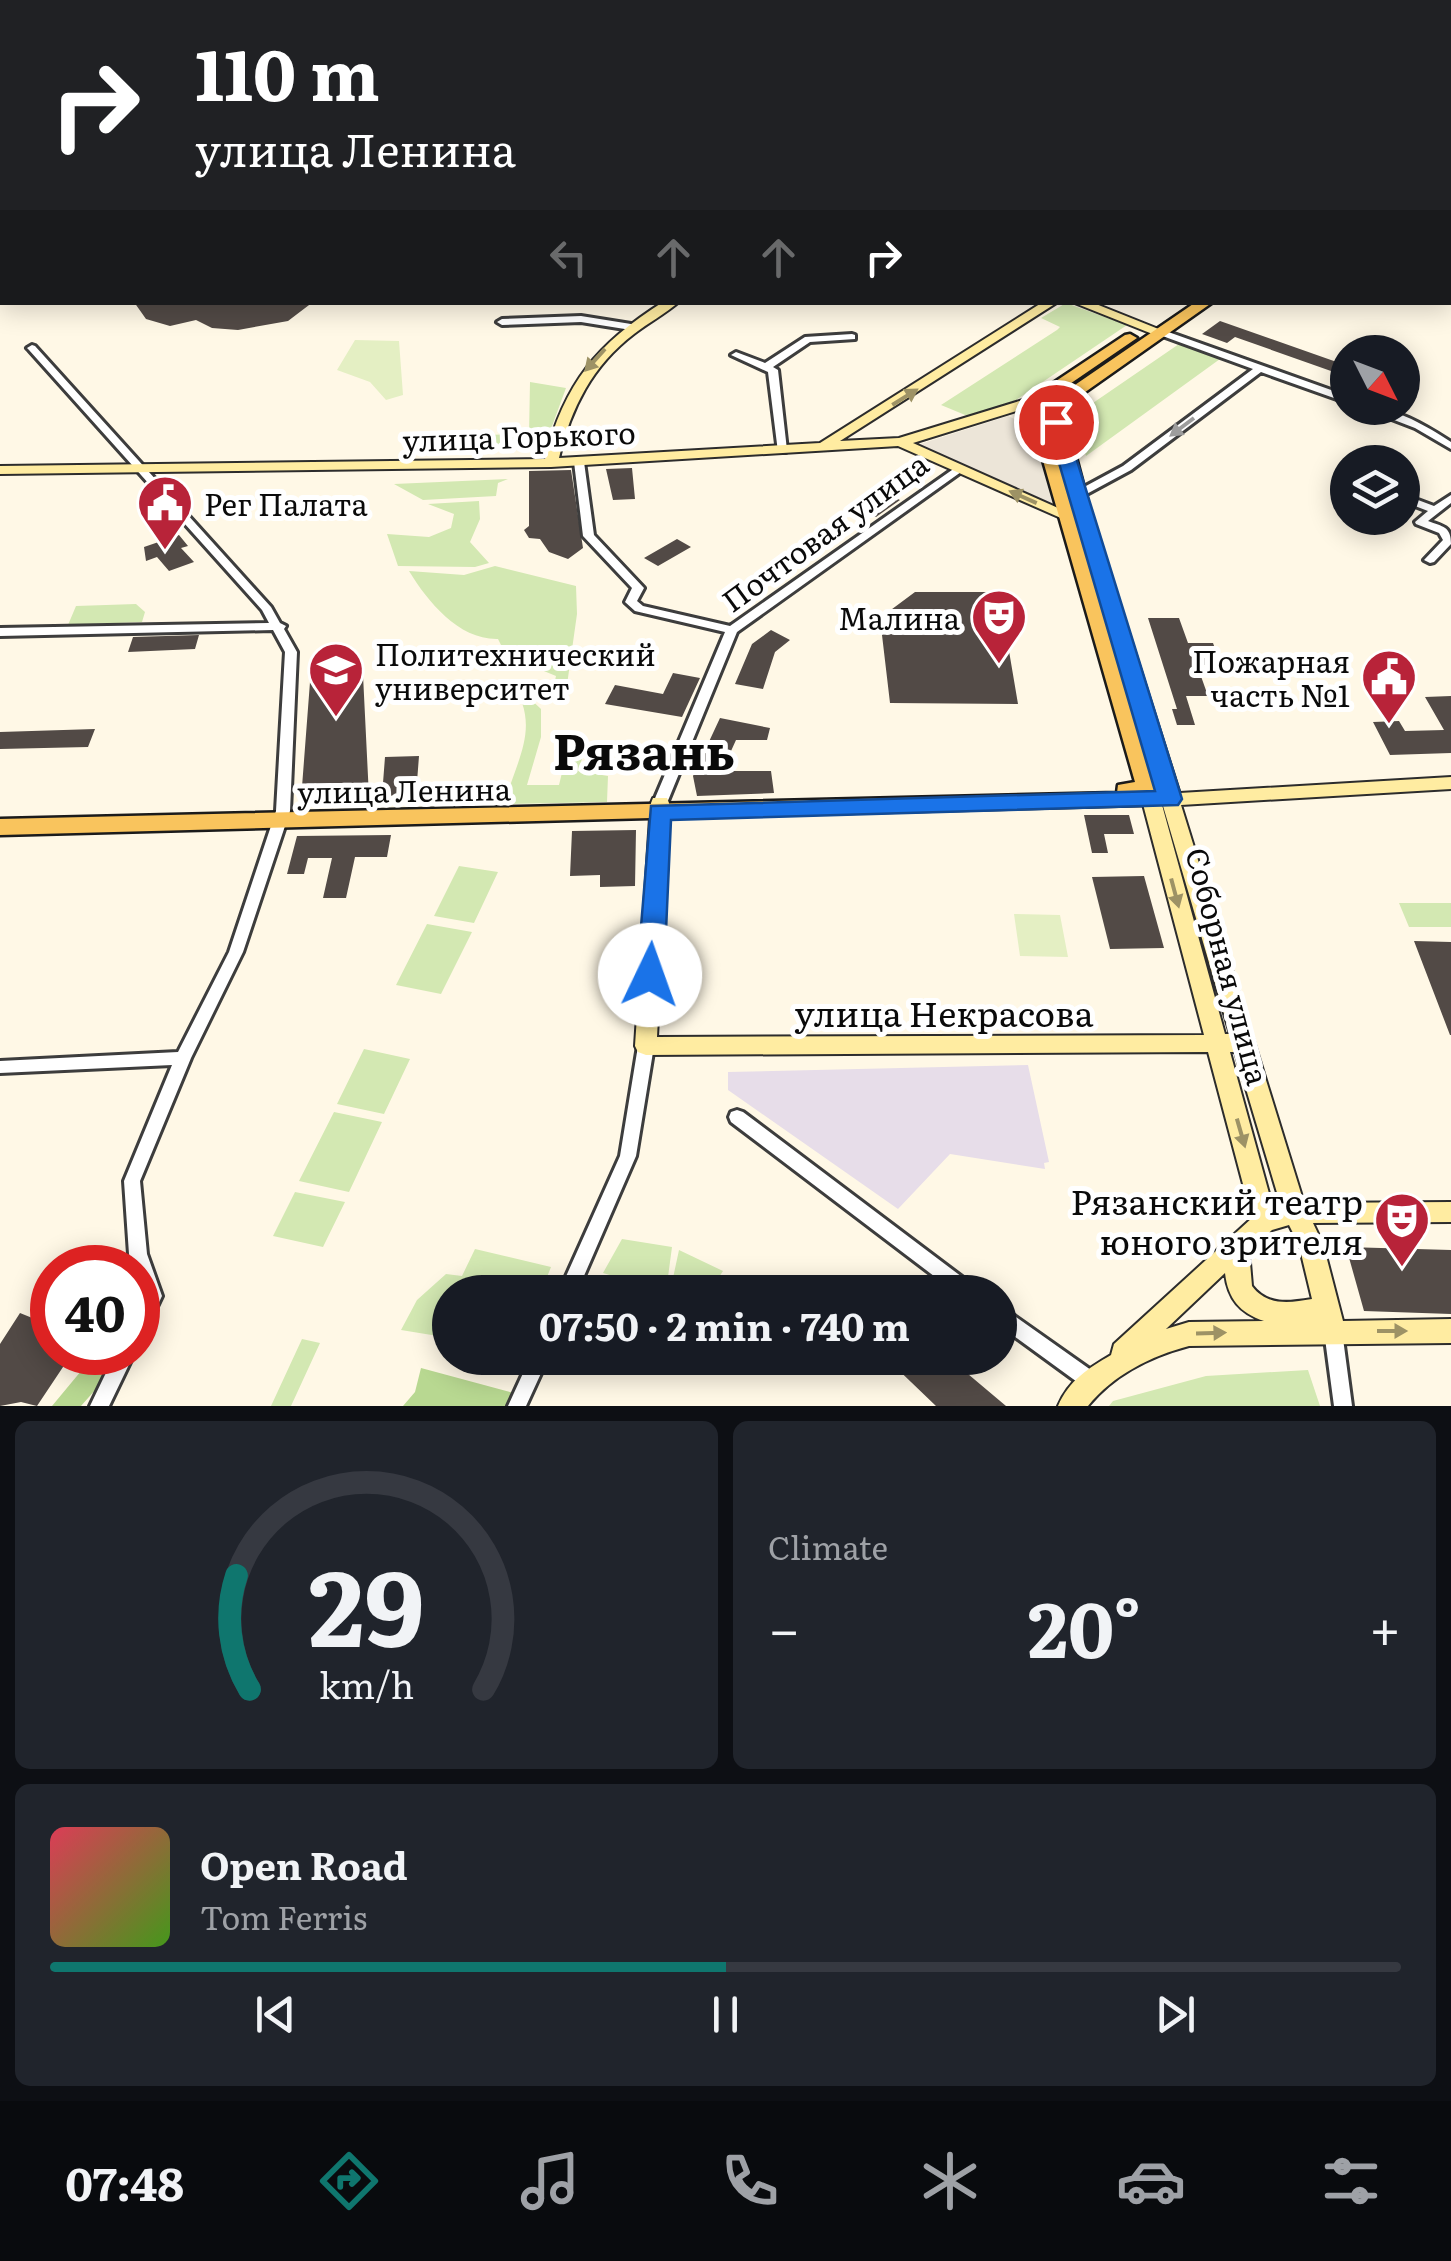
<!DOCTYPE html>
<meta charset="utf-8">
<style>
body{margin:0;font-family:Literata,serif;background:#20242c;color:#f1f3f6;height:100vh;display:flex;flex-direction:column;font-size:38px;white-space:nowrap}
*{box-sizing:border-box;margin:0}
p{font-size:32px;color:#9ea1a6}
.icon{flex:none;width:55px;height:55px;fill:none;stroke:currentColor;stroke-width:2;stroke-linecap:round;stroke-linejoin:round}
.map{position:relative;height:1406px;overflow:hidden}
.sheet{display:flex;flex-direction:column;gap:15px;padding:15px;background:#0d0f14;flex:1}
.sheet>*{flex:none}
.hud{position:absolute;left:0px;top:0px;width:1452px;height:305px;box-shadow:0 5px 25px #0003;background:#202124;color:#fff;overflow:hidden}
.needle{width:65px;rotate:132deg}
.fabs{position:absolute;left:1330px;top:335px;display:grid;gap:20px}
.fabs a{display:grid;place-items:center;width:90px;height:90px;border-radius:50%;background:#171b24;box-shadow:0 5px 25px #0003;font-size:50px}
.speed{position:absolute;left:30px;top:1245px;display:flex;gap:20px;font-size:50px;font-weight:700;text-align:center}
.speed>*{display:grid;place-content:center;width:130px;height:130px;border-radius:50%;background:#171b24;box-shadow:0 5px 25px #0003;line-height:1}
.speed .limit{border:15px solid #d22;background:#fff;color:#111}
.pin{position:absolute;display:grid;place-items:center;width:85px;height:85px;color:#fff;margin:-42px;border:5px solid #fff;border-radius:50%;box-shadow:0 2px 10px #0007}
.me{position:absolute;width:110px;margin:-55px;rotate:3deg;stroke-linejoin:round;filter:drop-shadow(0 0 8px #0008)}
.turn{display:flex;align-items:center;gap:35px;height:210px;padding:0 30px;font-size:45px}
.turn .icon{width:130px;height:130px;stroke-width:2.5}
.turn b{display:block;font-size:70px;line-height:85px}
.lanes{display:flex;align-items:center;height:95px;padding:0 30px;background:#0003;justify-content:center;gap:50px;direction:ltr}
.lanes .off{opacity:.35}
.big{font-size:75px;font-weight:700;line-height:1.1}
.sheet .tile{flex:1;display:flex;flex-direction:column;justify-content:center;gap:15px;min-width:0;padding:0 35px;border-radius:15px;background:#20242c}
.sheet .dial{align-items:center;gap:0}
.dial svg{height:260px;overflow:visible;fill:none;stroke:#363941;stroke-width:7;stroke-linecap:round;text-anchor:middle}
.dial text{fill:#f1f3f6;stroke:none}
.song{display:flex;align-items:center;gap:30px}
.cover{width:120px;height:120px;border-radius:15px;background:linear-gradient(135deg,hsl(350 70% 55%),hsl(100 70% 35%))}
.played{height:10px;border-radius:5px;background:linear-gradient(90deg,#0f766e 50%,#363941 50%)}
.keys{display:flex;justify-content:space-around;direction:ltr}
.heat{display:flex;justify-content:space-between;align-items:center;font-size:55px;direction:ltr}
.sheet .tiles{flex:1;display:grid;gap:15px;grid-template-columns:1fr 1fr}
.tile:last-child{grid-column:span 2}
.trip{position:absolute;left:432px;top:1275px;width:585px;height:100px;border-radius:50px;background:#171b24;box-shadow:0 5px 25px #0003;font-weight:700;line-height:100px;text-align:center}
.dock{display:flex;height:160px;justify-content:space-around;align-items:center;background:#090b0e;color:#9ea1a6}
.dock .icon{width:70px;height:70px}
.dock .active{color:#0f766e}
.dock b{font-size:45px;color:#f1f3f6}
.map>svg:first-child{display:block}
.industrial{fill:#e7dde9}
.green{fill:#d3e8b2}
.forest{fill:#b8d891}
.pitch{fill:#e4efc3}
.plaza{fill:#ece5d8}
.building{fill:#524a46}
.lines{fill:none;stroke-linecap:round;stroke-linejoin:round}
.street-casing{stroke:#3d3d3d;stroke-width:6}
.secondary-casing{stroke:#2c2c2c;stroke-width:4}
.primary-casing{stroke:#1b1b1b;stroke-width:5}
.street{fill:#fff;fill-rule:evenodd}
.secondary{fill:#ffeca1;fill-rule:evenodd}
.primary{fill:#f9c45d;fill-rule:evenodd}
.oneway{fill:#9d9265}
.oneway2{fill:#9d9d9d}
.route{fill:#1a73e8;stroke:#114b97;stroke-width:2.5}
.labels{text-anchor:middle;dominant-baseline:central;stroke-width:10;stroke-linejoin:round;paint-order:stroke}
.street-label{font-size:30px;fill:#0a0a0a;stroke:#fff}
.poi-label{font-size:30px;fill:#0a0a0a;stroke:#fff;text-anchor:start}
.near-street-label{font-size:35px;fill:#0a0a0a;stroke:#fff}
.near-poi-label{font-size:35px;fill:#0a0a0a;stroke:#fff;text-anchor:end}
.town-label{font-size:50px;font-weight:bold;fill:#0a0a0a;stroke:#fff}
</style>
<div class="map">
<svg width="1451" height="1406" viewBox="0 0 1451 1406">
<rect width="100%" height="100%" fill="#fff8e6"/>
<!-- industrial -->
<path class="industrial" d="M 1028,1065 L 1049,1162 L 1044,1163 L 1045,1169 L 950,1154 L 898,1209 L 728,1090 L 728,1072 Z"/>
<!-- green -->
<path class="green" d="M 1066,303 L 1127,325 L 1016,400 L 970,417 L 941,405 L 1057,330 L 1060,327 L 1041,318 Z
M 1179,344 L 1220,359 L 1086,456 L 1074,416 Z
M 530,382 L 566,388 L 548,437 L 529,436 Z
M 519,434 L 520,445 L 410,447 L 426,437 Z
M 508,479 L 498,483 L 496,496 L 423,500 L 394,484 Z
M 479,501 L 480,519 L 470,542 L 489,563 L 475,567 L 398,566 L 387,534 L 429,537 L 451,528 L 454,514 L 428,504 Z
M 495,566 L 576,586 L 577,614 L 565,699 L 554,685 L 556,676 L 539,669 L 537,662 L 527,662 L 520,652 L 502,647 L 498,639 C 459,640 428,602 409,571 L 464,575 Z
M 136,604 L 145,612 L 142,622 L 68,625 L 76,606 Z
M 509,679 L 541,709 L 541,737 L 527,785 L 559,785 L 570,740 L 588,740 L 578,771 L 608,776 L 607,802 L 504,804 C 519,754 542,724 509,679 Z
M 459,866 L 498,872 L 474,923 L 434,916 Z
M 1451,903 L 1451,927 L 1409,927 L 1399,903 Z
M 427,924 L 472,932 L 441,994 L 396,985 Z
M 364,1049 L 410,1059 L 384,1114 L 337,1104 Z
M 334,1112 L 382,1122 L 349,1192 L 299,1181 Z
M 295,1192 L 345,1202 L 323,1247 L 273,1236 Z
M 622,1239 L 672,1247 L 668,1277 L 652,1288 L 603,1273 Z
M 475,1249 L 551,1267 L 541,1292 L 450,1292 L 450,1338 L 401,1330 L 417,1300 L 446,1274 L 462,1276 Z
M 679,1250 L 723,1271 L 713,1286 L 685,1290 L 673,1278 Z
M 302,1339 L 320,1343 L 291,1406 L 271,1406 Z
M 1308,1370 L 1320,1406 L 1109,1406 L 1113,1401 L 1206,1376 Z"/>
<!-- forest -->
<path class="forest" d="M 96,1353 L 114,1353 L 96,1389 L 81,1406 L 52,1406 Z
M 421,1368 L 514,1393 L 508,1406 L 403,1406 L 415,1392 Z"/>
<!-- pitch -->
<path class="pitch" d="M 355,340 L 399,341 L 403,395 L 386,400 L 370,382 L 337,370 Z
M 1014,914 L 1060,915 L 1068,957 L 1020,956 Z"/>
<!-- plaza -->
<path class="plaza" d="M 1008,416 L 1033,427 L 1052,503 L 914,446 Z"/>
<!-- building -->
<path class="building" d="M 134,302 L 313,302 L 288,321 L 238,330 L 212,328 L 196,320 L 170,326 L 146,319 Z
M 1220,321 L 1348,366 L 1348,377 L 1235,337 L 1227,343 L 1202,334 Z
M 632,468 L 635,499 L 613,500 L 606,469 Z
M 571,470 L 583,548 L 568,559 L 549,552 L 540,539 L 529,538 L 524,530 L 529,526 L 529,471 Z
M 875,488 L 900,500 L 876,517 L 850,505 Z
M 179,535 L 188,546 L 181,548 L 194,562 L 169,571 L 157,557 L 146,561 L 144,547 Z
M 677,539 L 691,547 L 658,566 L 644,558 Z
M 915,592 L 999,592 L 1018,704 L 890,703 L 880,618 Z
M 1148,618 L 1179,618 L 1188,643 L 1213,643 L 1221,665 L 1197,665 L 1208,696 L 1186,696 L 1195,725 L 1177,725 L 1172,709 L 1177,709 Z
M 771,630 L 790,640 L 775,652 L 763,689 L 735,684 L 752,644 Z
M 199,635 L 195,649 L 128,652 L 133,637 Z
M 673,673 L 700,678 L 682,717 L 605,704 L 615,685 L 663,694 Z
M 363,675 L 369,797 L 301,800 L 310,682 Z
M 1451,696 L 1451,753 L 1390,755 L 1373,722 L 1399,721 L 1405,731 L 1444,730 L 1425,697 Z
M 720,718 L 770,728 L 767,740 L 736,740 L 722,771 L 771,771 L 774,793 L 697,796 L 693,776 Z
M 95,729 L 88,747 L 0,749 L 0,732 Z
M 419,756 L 416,795 L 382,796 L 385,757 Z
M 1084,815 L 1129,815 L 1134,834 L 1104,834 L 1108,853 L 1092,853 Z
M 636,830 L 635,886 L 600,887 L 600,875 L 570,876 L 572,831 Z
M 391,835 L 387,857 L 355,857 L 346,898 L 323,898 L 332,858 L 308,858 L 304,874 L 287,874 L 297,836 Z
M 1144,876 L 1164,948 L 1110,949 L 1092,877 Z
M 1414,941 L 1451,942 L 1451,1035 L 1450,1035 Z
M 1346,1247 L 1451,1250 L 1451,1314 L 1364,1311 Z
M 20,1313 L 52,1326 L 52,1352 L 82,1352 L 73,1364 L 65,1364 L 37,1406 L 21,1402 L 0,1406 L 0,1344 Z
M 886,1358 L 949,1358 L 1006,1406 L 936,1406 Z"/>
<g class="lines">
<!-- street casing -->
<g class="street-casing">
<path id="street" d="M 119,0 L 125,0 L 124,2 L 118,2 Z
M 853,0 L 859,0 L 859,2 L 853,2 Z
M 1450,30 L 1451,30 L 1451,34 L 1450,34 Z
M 0,96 L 2,96 L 2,100 L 0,100 Z
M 0,156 L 2,156 L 2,160 L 0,160 Z
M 1450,182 L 1451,182 L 1451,186 L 1450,186 Z
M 1450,292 L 1451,293 L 1451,299 L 1450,298 Z
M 581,316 L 631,324 L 636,327 L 631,330 L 581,322 L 502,325 L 497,322 L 502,319 Z
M 1160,329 L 1348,396 L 1348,403 L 1261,372 L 1131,470 L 1081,497 L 1073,497 L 1073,493 L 1123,466 L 1253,369 L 1157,334 L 1157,330 Z
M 852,334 L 855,335 L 855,339 L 810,342 L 773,367 L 778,370 L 787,450 L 786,452 L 778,452 L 768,372 L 731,355 L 736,352 L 765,363 L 805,337 Z
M 32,345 L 35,346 L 271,607 L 280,623 L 286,626 L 284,629 L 297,652 L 290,811 L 243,952 L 191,1058 L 140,1181 L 147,1254 L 162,1296 L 144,1334 L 138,1336 L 138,1310 L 144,1296 L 138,1277 L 138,1268 L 134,1268 L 129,1254 L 124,1181 L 172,1065 L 0,1073 L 0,1061 L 178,1052 L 229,952 L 276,811 L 285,652 L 273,630 L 0,636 L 0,628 L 269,623 L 262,610 L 29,350 L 27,348 Z
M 1363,408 C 1394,406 1426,426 1451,442 L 1451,449 L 1415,428 Z
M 579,459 L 584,462 L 594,535 L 644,588 L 637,601 L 643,606 L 730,626 L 952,470 L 960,470 L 961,472 L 737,632 L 667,803 L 665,806 L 655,806 L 653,803 L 725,632 L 635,611 L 625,602 L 632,588 L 583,536 L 574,462 Z
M 1402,494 L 1434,506 L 1451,495 L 1451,503 L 1428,521 C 1443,527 1451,526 1451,544 L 1434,562 L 1430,563 L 1424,560 L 1443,540 L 1439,533 L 1416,524 L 1415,522 L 1428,511 L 1402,501 Z
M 646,1040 L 651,1042 L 654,1046 L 636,1156 L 577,1292 L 559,1292 L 620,1156 L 638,1046 L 641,1042 Z
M 737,1110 L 743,1112 L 974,1286 L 977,1292 L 955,1292 L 731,1122 L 729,1117 L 731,1112 Z
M 1000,1308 L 1006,1310 L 1098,1375 L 1100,1381 L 1098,1387 L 1091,1390 L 1084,1387 L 1000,1326 Z
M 1333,1323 L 1339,1325 L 1342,1331 L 1352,1406 L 1334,1406 L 1324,1331 L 1327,1325 Z
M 116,1352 L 135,1352 L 109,1406 L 90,1406 Z
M 530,1358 L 548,1358 L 526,1406 L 508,1406 Z"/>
</g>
<!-- secondary casing -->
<g class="secondary-casing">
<path id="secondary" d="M 0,6 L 2,6 L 2,12 L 0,12 Z
M 0,223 L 2,223 L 2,229 L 0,229 Z
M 663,302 L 679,302 C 665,314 648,323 634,334 C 592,366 571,408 559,458 L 820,443 L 1043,302 L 1058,302 L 840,441 L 899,438 L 1029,398 L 1039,398 L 1039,404 L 913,443 L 1076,516 L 1068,521 L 1063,519 L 898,446 L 551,467 L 0,474 L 0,466 L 545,459 C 564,383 598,343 663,302 Z
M 1072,302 L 1091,302 L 1166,332 L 1160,336 L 1155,335 Z
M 1451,777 L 1451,789 L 1181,805 L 1304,1203 L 1451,1202 L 1451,1222 L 1313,1223 L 1323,1244 L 1343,1321 L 1451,1319 L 1451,1343 L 1189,1346 C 1151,1356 1113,1375 1088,1406 L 1058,1406 C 1069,1380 1089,1368 1111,1355 L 1114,1344 L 1252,1218 L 1208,1052 L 646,1055 L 638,1052 L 635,1046 L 651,803 L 653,798 L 667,798 L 669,803 L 657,1037 L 1204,1035 L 1139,789 L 1148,783 L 1161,785 L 1163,789 L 1159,794 L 1225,1034 L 1230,1034 L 1161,799 L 1163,794 ZM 1230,1052 L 1235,1052 L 1281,1206 L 1273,1208 ZM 1289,1225 L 1299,1245 L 1312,1299 C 1289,1303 1267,1306 1252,1286 L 1249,1251 L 1272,1230 ZM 1225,1273 C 1228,1299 1240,1313 1264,1321 L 1189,1322 L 1166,1329 Z"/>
</g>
<!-- primary casing -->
<g class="primary-casing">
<path id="primary" d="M 1450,130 L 1451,130 L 1451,138 L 1450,138 Z
M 1196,302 L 1213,302 L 1081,395 L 1064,412 L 1092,518 L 1181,799 L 1178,804 L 0,835 L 0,819 L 1117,793 L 1118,785 L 1135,782 L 1026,401 L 1125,335 L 1130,334 L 1137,338 L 1042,403 L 1062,468 L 1048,411 L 1050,408 L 1069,389 Z"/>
</g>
<!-- street -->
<use href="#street" class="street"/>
<!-- secondary -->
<use href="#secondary" class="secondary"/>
<!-- primary -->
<use href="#primary" class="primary"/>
</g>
<!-- one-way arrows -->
<defs><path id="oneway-solid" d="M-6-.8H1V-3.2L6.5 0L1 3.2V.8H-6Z" transform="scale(2.5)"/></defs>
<g class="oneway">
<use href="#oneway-solid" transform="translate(595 360) rotate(132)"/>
<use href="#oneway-solid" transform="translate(905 397) rotate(-32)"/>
<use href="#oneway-solid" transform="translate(1023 497) rotate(-156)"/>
<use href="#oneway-solid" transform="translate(1175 893) rotate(75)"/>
<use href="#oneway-solid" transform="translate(1241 1133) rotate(74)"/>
<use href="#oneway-solid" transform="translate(1392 1331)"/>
<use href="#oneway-solid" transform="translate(1211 1333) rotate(-2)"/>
</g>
<use class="oneway2" href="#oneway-solid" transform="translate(1182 427) rotate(143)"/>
<!-- route -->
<path class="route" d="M 1056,417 L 1065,422 L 1182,799 L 1178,805 L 671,820 L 664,975 L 660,982 L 641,982 L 637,975 L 651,806 L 1155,791 L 1047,422 Z"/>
<!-- icons -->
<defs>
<g id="civic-pin" transform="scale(2.875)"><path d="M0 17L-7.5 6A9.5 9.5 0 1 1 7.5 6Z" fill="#b82339" stroke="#fff"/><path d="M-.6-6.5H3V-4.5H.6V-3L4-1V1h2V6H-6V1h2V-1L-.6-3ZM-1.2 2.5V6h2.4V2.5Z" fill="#fff"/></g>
<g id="theatre-pin" transform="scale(2.875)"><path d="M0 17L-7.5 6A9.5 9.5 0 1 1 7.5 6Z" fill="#b82339" stroke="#fff"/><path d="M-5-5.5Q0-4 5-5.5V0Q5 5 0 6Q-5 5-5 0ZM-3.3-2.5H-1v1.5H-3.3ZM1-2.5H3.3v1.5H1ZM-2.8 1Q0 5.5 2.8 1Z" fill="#fff"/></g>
<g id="university-pin" transform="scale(2.875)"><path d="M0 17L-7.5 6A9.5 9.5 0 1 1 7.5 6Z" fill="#b82339" stroke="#fff"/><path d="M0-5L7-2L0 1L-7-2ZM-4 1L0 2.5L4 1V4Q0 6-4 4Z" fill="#fff"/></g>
</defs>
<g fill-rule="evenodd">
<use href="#civic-pin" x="165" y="503"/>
<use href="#theatre-pin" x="999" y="617"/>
<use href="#university-pin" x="336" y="670"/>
<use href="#civic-pin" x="1389" y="677"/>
<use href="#theatre-pin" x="1402" y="1220"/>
</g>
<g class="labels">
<!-- street labels -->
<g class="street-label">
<text transform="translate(519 435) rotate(-2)">улица Горького</text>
<text transform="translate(824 531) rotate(-36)">Почтовая улица</text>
<text transform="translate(404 789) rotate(-1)">улица Ленина</text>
<text transform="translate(1229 966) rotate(75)">Соборная улица</text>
</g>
<!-- poi labels -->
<g class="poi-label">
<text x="204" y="503">Рег Палата</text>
<text x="960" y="617" text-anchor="end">Малина</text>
<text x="375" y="653">Политехнический<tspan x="375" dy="34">университет</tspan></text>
<text x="1350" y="660" text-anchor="end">Пожарная<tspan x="1350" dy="34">часть №1</tspan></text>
</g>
<!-- near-street labels -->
<g class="near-street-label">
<text x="944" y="1012">улица Некрасова</text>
</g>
<!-- near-poi labels -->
<g class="near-poi-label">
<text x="1363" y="1200">Рязанский театр<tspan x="1363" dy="40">юного зрителя</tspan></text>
</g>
<!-- town labels -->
<g class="town-label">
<text x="644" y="748">Рязань</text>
</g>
</g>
</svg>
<div class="fabs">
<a><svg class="needle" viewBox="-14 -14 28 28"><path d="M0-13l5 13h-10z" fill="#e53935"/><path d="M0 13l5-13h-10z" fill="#9ea1a6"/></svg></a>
<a><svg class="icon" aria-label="layers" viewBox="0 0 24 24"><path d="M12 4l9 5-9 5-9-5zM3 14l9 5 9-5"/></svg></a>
</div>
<div class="speed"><div class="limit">40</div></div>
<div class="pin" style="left:1056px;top:422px;background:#d93025"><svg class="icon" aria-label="arrive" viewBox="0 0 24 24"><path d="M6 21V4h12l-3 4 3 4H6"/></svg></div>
<svg class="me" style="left:650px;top:975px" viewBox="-20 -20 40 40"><circle r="19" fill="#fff"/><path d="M0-13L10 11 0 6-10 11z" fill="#1a73e8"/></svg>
<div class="trip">07:50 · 2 min · 740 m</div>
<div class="hud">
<div class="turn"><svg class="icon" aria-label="right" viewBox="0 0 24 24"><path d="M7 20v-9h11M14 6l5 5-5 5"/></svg><div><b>110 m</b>улица Ленина</div></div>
<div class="lanes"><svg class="icon off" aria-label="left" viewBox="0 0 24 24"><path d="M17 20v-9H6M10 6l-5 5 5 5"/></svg><svg class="icon off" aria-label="ahead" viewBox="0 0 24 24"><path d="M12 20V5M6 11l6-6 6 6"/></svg><svg class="icon off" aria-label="ahead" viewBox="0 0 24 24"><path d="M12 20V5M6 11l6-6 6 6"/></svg><svg class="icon" aria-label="right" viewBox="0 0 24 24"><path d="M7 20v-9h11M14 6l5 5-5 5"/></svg></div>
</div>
</div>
<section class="sheet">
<div class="tiles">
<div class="tile dial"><svg viewBox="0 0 100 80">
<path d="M14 69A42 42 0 1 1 86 69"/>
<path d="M14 69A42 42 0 0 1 10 34" stroke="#0f766e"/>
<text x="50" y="56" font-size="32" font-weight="700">29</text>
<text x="50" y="72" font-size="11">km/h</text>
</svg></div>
<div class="tile"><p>Climate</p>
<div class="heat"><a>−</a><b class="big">20°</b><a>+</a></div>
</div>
<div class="tile">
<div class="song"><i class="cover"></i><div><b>Open Road</b><p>Tom Ferris</p></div></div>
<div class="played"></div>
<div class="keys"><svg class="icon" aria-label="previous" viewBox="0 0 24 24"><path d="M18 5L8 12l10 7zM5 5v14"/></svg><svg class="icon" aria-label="pause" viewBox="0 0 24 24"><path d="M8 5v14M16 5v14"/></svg><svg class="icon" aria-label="next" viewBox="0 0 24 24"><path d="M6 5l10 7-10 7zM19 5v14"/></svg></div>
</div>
</div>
</section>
<nav class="dock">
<b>07:48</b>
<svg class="icon active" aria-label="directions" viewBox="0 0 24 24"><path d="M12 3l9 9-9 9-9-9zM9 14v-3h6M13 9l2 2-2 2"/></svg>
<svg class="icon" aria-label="music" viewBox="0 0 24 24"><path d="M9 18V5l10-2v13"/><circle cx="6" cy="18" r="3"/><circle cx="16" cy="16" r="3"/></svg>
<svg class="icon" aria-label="phone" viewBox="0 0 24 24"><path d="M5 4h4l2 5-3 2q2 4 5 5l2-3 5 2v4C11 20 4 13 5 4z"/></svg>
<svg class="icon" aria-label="climate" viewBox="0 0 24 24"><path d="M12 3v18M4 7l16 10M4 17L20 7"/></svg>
<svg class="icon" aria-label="car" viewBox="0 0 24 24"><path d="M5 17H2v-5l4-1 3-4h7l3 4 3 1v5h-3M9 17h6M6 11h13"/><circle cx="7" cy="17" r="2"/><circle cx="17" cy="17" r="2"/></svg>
<svg class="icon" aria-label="filters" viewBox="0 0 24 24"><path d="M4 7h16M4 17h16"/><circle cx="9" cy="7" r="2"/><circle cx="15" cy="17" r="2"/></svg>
</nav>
